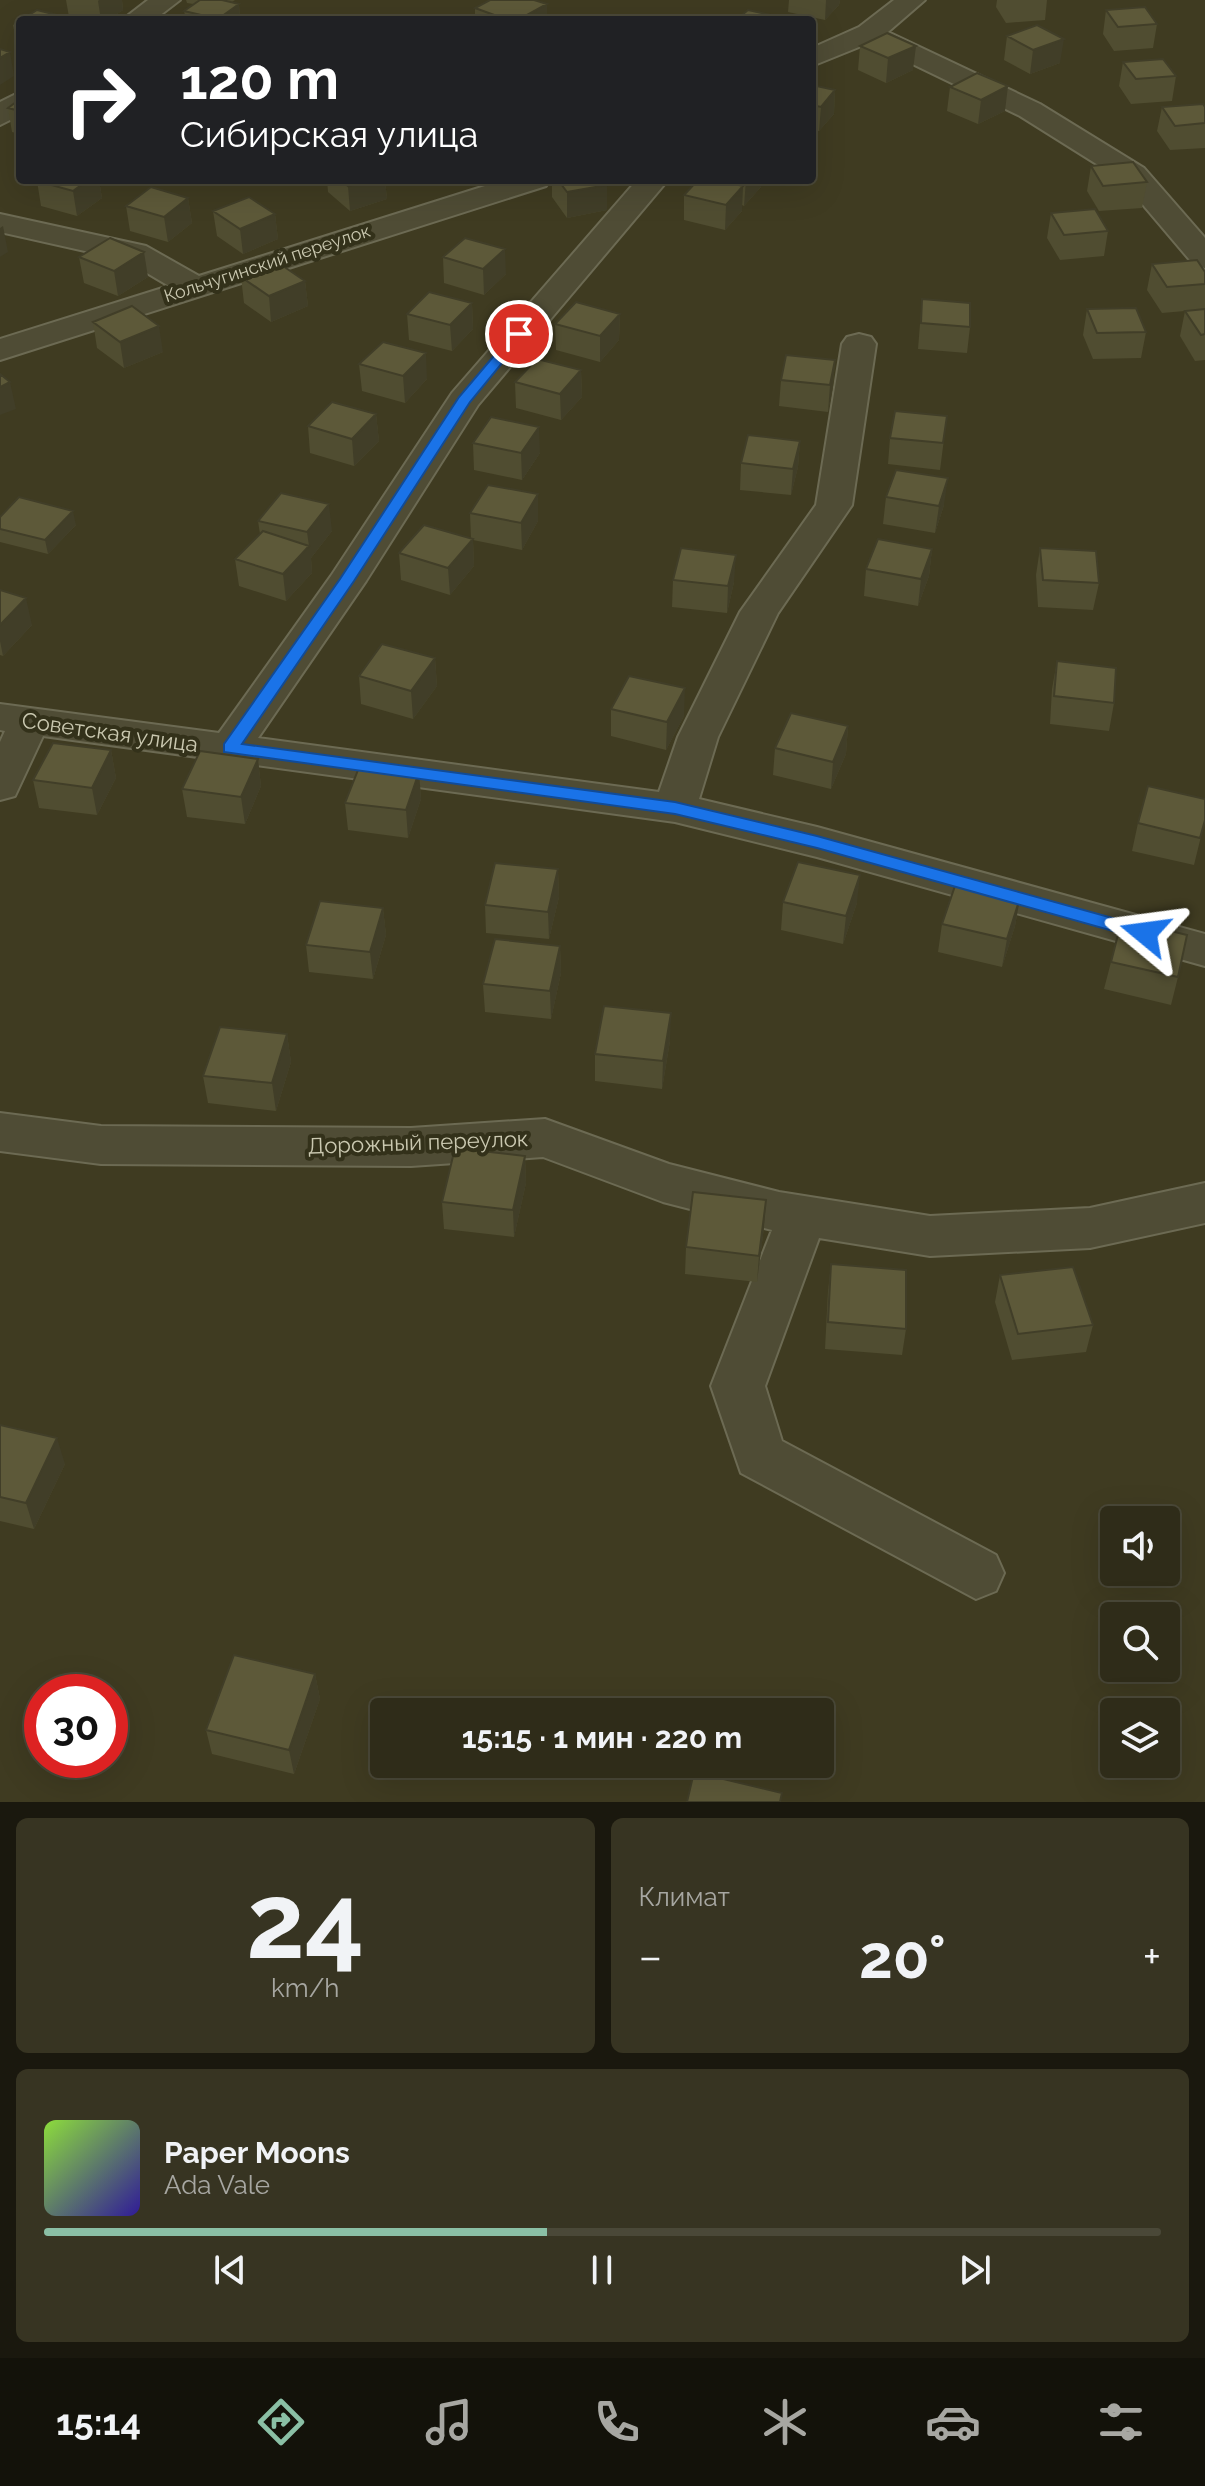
<!DOCTYPE html>
<html lang="ru">
<meta charset="utf-8">
<style>
body{margin:0;font-family:Raleway,sans-serif;background:#373422;color:#f1f3f6;height:100vh;display:flex;flex-direction:column;font-size:30px;white-space:nowrap}
*{box-sizing:border-box;margin:0}
p{font-size:26px;color:#a7a7a2}
.icon{flex:none;width:44px;height:44px;fill:none;stroke:currentColor;stroke-width:2;stroke-linecap:round;stroke-linejoin:round}
.map{position:relative;height:1802px;overflow:hidden}
.drawer{display:flex;flex-direction:column;gap:16px;padding:16px;background:#1a180e;flex:1}
.drawer>*{flex:none}
.hud{position:absolute;left:16px;top:16px;width:800px;height:168px;border-radius:8px;box-shadow:0 8px 32px #0002,0 0 0 2px #4a4838;background:#202124;color:#fff;overflow:hidden}
.fabs{position:absolute;left:1100px;top:1506px;display:grid;gap:16px}
.fabs a{display:grid;place-items:center;width:80px;height:80px;border-radius:8px;background:#2f2c19;box-shadow:0 8px 32px #0002,0 0 0 2px #4a4838;font-size:40px}
.speed{position:absolute;left:24px;top:1674px;display:flex;gap:16px;font-size:40px;font-weight:700;text-align:center}
.speed>*{display:grid;place-content:center;width:104px;height:104px;border-radius:50%;background:#2f2c19;box-shadow:0 8px 32px #0002,0 0 0 2px #4a4838;line-height:1}
.speed .limit{border:12px solid #d22;background:#fff;color:#111}
.pin{position:absolute;display:grid;place-items:center;width:68px;height:68px;color:#fff;margin:-34px;border:4px solid #fff;border-radius:50%;box-shadow:0 2px 8px #0007}
.me{position:absolute;width:88px;margin:-44px;rotate:286deg;stroke-linejoin:round;filter:drop-shadow(0 0 6px #0008)}
.turn{display:flex;align-items:center;gap:28px;height:168px;padding:0 32px;font-size:36px}
.turn .icon{width:104px;height:104px;stroke-width:2.5}
.turn b{display:block;font-size:56px;line-height:68px}
.big{font-size:60px;font-weight:700;line-height:1.1}
.drawer .tile{flex:1;display:flex;flex-direction:column;justify-content:center;gap:12px;min-width:0;padding:0 28px;border-radius:12px;background:#373422}
.drawer .dial{align-items:center;gap:0}
.dial b{font-size:104px;line-height:1}
.song{display:flex;align-items:center;gap:24px}
.cover{width:96px;height:96px;border-radius:12px;background:linear-gradient(135deg,hsl(90 70% 55%),hsl(250 70% 35%))}
.played{height:8px;border-radius:4px;background:linear-gradient(90deg,#8abfa5 45%,#4a4838 45%)}
.keys{display:flex;justify-content:space-around;direction:ltr}
.heat{display:flex;justify-content:space-between;align-items:center;font-size:44px;direction:ltr}
.drawer .tiles{flex:1;display:grid;gap:16px;grid-template-columns:1fr 1fr}
.tile:last-child{grid-column:span 2}
.trip{position:absolute;left:370px;top:1698px;width:464px;height:80px;border-radius:8px;background:#2f2c19;box-shadow:0 8px 32px #0002,0 0 0 2px #4a4838;font-weight:700;line-height:80px;text-align:center}
.tabs{display:flex;height:128px;justify-content:space-around;align-items:center;background:#13120a;color:#a7a7a2}
.tabs .icon{width:56px;height:56px}
.tabs .selected{color:#8abfa5}
.tabs b{font-size:36px;color:#f1f3f6}
.map>svg:first-child{display:block}
.lines{fill:none;stroke-linecap:round;stroke-linejoin:round}
.street-casing{stroke:#6c6a53;stroke-width:4}
.street{fill:#4f4c35;fill-rule:evenodd}
.wall{fill:#504d31}
.shaded-wall{fill:#413e28}
.building{fill:#5d5939;stroke:#413e28;stroke-width:2}
.route{fill:#1a73e8;stroke:#114b97;stroke-width:2}
.labels{text-anchor:middle;dominant-baseline:central;stroke-width:8;stroke-linejoin:round;paint-order:stroke}
.far-street-label{font-size:18px;fill:#cac8b0;stroke:#33311a}
.street-label{font-size:22px;fill:#cac8b0;stroke:#33311a}
</style>
<div class="map">
<svg width="1205" height="1802" viewBox="0 0 1205 1802">
<rect width="100%" height="100%" fill="#3f3b21"/>
<g class="lines">
<!-- street casing -->
<g class="street-casing">
<path id="street" d="M 148,0 L 180,0 L 154,20 L 122,20 Z
M 894,0 L 925,0 L 888,32 L 1040,104 L 1144,168 L 1205,238 L 1205,268 L 1194,265 L 1122,180 L 1020,116 L 869,43 L 812,66 L 812,48 L 859,27 Z
M 20,92 L 20,115 L 0,125 L 0,102 Z
M 504,180 L 550,180 L 546,186 L 0,360 L 0,339 L 169,286 L 125,260 L 0,232 L 0,214 L 146,246 L 199,276 Z
M 637,180 L 668,180 L 478,405 L 366,581 L 258,738 L 659,792 L 678,737 L 740,612 L 816,505 L 842,344 L 847,337 L 859,334 L 871,337 L 876,344 L 852,505 L 778,613 L 718,737 L 699,799 L 817,827 L 1205,934 L 1205,966 L 817,857 L 675,822 L 43,736 L 15,796 L 0,800 L 0,742 L 5,731 L 0,730 L 0,704 L 219,733 L 331,576 L 452,393 Z
M 0,1113 L 101,1126 L 411,1128 L 545,1119 L 669,1164 L 779,1192 L 930,1216 L 1090,1208 L 1205,1183 L 1205,1223 L 1090,1248 L 930,1256 L 819,1238 L 765,1386 L 782,1441 L 996,1555 L 1004,1573 L 996,1591 L 976,1599 L 741,1473 L 711,1386 L 772,1230 L 663,1202 L 543,1157 L 411,1166 L 101,1164 L 0,1151 Z"/>
</g>
<!-- street -->
<use href="#street" class="street"/>
</g>
<!-- wall -->
<path class="wall" d="M 66,0 L 122,0 L 123,10 L 108,20 L 83,20 L 69,17 Z
M 186,0 L 235,0 L 232,2 L 239,4 L 240,20 L 186,20 L 184,11 L 193,4 L 187,3 Z
M 789,0 L 840,0 L 839,5 L 825,20 L 788,12 Z
M 997,0 L 1047,0 L 1045,20 L 1006,23 L 996,7 Z
M 475,8 L 547,17 L 540,20 L 475,20 Z
M 1106,10 L 1157,24 L 1153,48 L 1114,51 L 1103,34 Z
M 20,21 L 20,49 L 18,49 L 13,25 Z
M 1007,36 L 1060,63 L 1030,74 L 1004,60 Z
M 860,46 L 913,70 L 886,83 L 858,70 Z
M 1123,62 L 1176,76 L 1172,101 L 1131,104 L 1119,86 Z
M 812,85 L 835,90 L 834,114 L 819,131 L 812,130 Z
M 950,87 L 1005,111 L 978,124 L 947,111 Z
M 20,99 L 20,134 L 12,132 L 8,108 Z
M 1162,107 L 1205,107 L 1205,148 L 1170,150 L 1157,131 Z
M 1091,166 L 1147,182 L 1142,208 L 1099,211 L 1087,191 Z
M 38,180 L 99,180 L 102,198 L 77,216 L 41,206 L 37,181 Z
M 327,180 L 385,180 L 387,199 L 350,211 L 328,192 Z
M 552,180 L 603,180 L 607,210 L 567,218 L 552,197 Z
M 698,180 L 761,180 L 761,187 L 744,206 L 742,205 L 742,211 L 725,230 L 684,220 L 684,195 Z
M 188,198 L 192,223 L 168,242 L 130,231 L 126,206 Z
M 213,211 L 275,214 L 278,239 L 243,254 L 217,236 Z
M 1051,213 L 1108,231 L 1104,256 L 1060,260 L 1047,238 Z
M 79,257 L 148,277 L 118,296 L 84,283 Z
M 443,257 L 506,274 L 484,295 L 444,283 Z
M 1152,264 L 1205,272 L 1205,360 L 1195,361 L 1180,336 L 1185,311 L 1162,313 L 1147,290 Z
M 241,277 L 305,281 L 308,306 L 271,322 L 244,303 Z
M 922,299 L 970,327 L 967,353 L 918,349 Z
M 472,303 L 473,329 L 452,351 L 409,340 L 407,314 Z
M 1087,309 L 1146,332 L 1141,358 L 1093,359 L 1083,335 Z
M 620,314 L 619,340 L 600,362 L 556,350 L 555,324 Z
M 93,322 L 163,352 L 124,368 L 97,348 Z
M 835,360 L 833,386 L 828,412 L 779,406 L 781,380 Z
M 359,364 L 427,379 L 405,403 L 362,391 Z
M 581,370 L 582,397 L 561,420 L 516,408 L 515,382 Z
M 376,414 L 379,441 L 354,466 L 310,453 L 308,426 Z
M 947,416 L 940,470 L 888,464 L 890,438 Z
M 800,441 L 798,467 L 791,495 L 740,490 L 741,463 Z
M 473,443 L 540,453 L 522,480 L 474,470 Z
M 538,494 L 538,521 L 522,550 L 473,540 L 474,566 L 450,595 L 401,580 L 399,553 L 471,539 L 470,513 Z
M 886,497 L 944,505 L 935,533 L 883,524 Z
M 0,517 L 76,525 L 48,554 L 0,542 Z
M 258,521 L 332,531 L 311,558 L 312,573 L 286,601 L 239,586 L 235,559 L 260,534 Z
M 1040,548 L 1099,583 L 1093,610 L 1038,607 L 1036,575 Z
M 932,549 L 929,576 L 918,606 L 864,596 L 866,569 Z
M 673,580 L 734,582 L 727,613 L 672,607 Z
M 0,590 L 32,625 L 3,656 L 0,655 Z
M 435,658 L 437,686 L 413,719 L 361,704 L 359,676 Z
M 1057,661 L 1114,703 L 1109,731 L 1050,724 L 1052,689 Z
M 611,709 L 684,716 L 666,750 L 611,736 Z
M 848,726 L 846,754 L 831,789 L 773,775 L 775,748 Z
M 111,750 L 116,778 L 97,815 L 39,808 L 33,780 Z
M 258,759 L 261,786 L 245,824 L 187,817 L 182,789 Z
M 419,772 L 421,799 L 408,838 L 348,830 L 345,803 Z
M 1205,820 L 1194,865 L 1132,851 L 1138,823 Z
M 558,869 L 559,897 L 549,939 L 486,933 L 485,905 Z
M 1020,898 L 1015,926 L 1002,967 L 938,952 L 942,924 Z
M 783,902 L 857,903 L 843,944 L 781,930 Z
M 383,908 L 386,935 L 373,979 L 309,972 L 306,945 Z
M 560,946 L 561,973 L 551,1019 L 485,1012 L 483,984 Z
M 1111,962 L 1178,977 L 1171,1005 L 1104,989 Z
M 287,1034 L 291,1062 L 276,1111 L 208,1103 L 203,1076 Z
M 670,1041 L 662,1089 L 595,1081 L 595,1054 Z
M 525,1156 L 526,1183 L 514,1237 L 444,1229 L 442,1202 Z
M 764,1227 L 757,1282 L 685,1274 L 686,1247 Z
M 831,1264 L 906,1329 L 902,1355 L 825,1349 L 828,1291 Z
M 1000,1275 L 1093,1325 L 1086,1352 L 1012,1360 L 995,1302 Z
M 0,1425 L 65,1464 L 34,1529 L 0,1521 Z
M 315,1674 L 320,1699 L 294,1774 L 212,1754 L 206,1730 Z"/>
<!-- shaded-wall -->
<path class="shaded-wall" d="M 99,0 L 122,0 L 123,10 L 108,20 L 101,20 L 98,1 Z
M 826,0 L 840,0 L 839,5 L 825,20 Z
M 239,4 L 240,20 L 218,20 L 218,19 Z
M 547,4 L 547,17 L 540,20 L 518,20 Z
M 1064,39 L 1060,63 L 1030,74 L 1033,50 Z
M 916,46 L 913,70 L 886,83 L 888,58 Z
M 10,52 L 14,76 L 0,85 L 0,58 Z
M 1008,86 L 1005,111 L 978,124 L 981,100 Z
M 835,90 L 834,114 L 819,131 L 821,107 Z
M 88,180 L 99,180 L 102,198 L 77,216 L 73,191 Z
M 366,180 L 385,180 L 387,199 L 350,211 L 348,186 Z
M 447,180 L 465,180 L 447,185 Z
M 746,180 L 761,180 L 761,187 L 744,206 Z
M 607,185 L 607,210 L 567,218 L 567,192 Z
M 743,186 L 742,211 L 725,230 L 726,205 Z
M 188,198 L 192,223 L 168,242 L 164,217 Z
M 275,214 L 278,239 L 243,254 L 240,229 Z
M 3,226 L 8,252 L 0,257 L 0,228 Z
M 505,249 L 506,274 L 484,295 L 483,269 Z
M 144,252 L 148,277 L 118,296 L 114,271 Z
M 305,281 L 308,306 L 271,322 L 269,296 Z
M 472,303 L 473,329 L 452,351 L 450,325 Z
M 620,314 L 619,340 L 600,362 L 600,336 Z
M 159,326 L 163,352 L 124,368 L 120,342 Z
M 426,353 L 427,379 L 405,403 L 403,376 Z
M 835,360 L 833,386 L 828,412 L 830,385 Z
M 581,370 L 582,397 L 561,420 L 560,394 Z
M 10,382 L 16,409 L 0,415 L 0,387 Z
M 376,414 L 379,441 L 354,466 L 352,439 Z
M 539,427 L 540,453 L 522,480 L 521,453 Z
M 800,441 L 798,467 L 791,495 L 793,469 Z
M 948,478 L 944,505 L 935,533 L 939,506 Z
M 538,494 L 538,521 L 522,550 L 521,523 Z
M 329,504 L 332,531 L 311,558 L 312,573 L 286,601 L 283,574 L 309,546 L 307,532 Z
M 73,511 L 76,525 L 48,554 L 45,540 Z
M 473,539 L 474,566 L 450,595 L 448,568 Z
M 932,549 L 929,576 L 918,606 L 921,579 Z
M 736,555 L 734,582 L 727,613 L 728,586 Z
M 26,598 L 32,625 L 3,656 L 0,641 L 0,625 Z
M 435,658 L 437,686 L 413,719 L 411,691 Z
M 685,688 L 684,716 L 666,750 L 667,722 Z
M 848,726 L 846,754 L 831,789 L 833,762 Z
M 111,750 L 116,778 L 97,815 L 92,788 Z
M 258,759 L 261,786 L 245,824 L 241,797 Z
M 419,772 L 421,799 L 408,838 L 406,810 Z
M 558,869 L 559,897 L 549,939 L 548,912 Z
M 860,875 L 857,903 L 843,944 L 846,916 Z
M 1020,898 L 1015,926 L 1002,967 L 1007,939 Z
M 383,908 L 386,935 L 373,979 L 370,952 Z
M 560,946 L 561,973 L 551,1019 L 550,991 Z
M 671,1013 L 670,1041 L 662,1089 L 663,1061 Z
M 287,1034 L 291,1062 L 276,1111 L 272,1083 Z
M 525,1156 L 526,1183 L 514,1237 L 513,1210 Z
M 766,1200 L 764,1227 L 757,1282 L 759,1256 Z
M 57,1438 L 65,1464 L 34,1529 L 26,1503 Z
M 315,1674 L 320,1699 L 294,1774 L 289,1750 Z"/>
<!-- building -->
<path class="building" d="M 200,0 L 222,0 L 239,4 L 218,19 L 184,11 Z
M 490,0 L 534,0 L 547,4 L 518,20 L 508,20 L 475,8 Z
M 1145,7 L 1157,24 L 1118,27 L 1106,10 Z
M 37,10 L 69,18 L 66,20 L 21,20 Z
M 748,10 L 784,18 L 782,20 L 736,20 Z
M 122,16 L 141,20 L 115,20 Z
M 1037,25 L 1064,39 L 1033,50 L 1007,36 Z
M 887,33 L 916,46 L 888,58 L 860,46 Z
M 0,49 L 10,52 L 0,58 Z
M 1163,59 L 1176,76 L 1136,79 L 1123,62 Z
M 977,73 L 1008,86 L 981,100 L 950,87 Z
M 812,85 L 835,90 L 821,107 L 812,105 Z
M 20,99 L 20,111 L 8,108 Z
M 1203,104 L 1205,107 L 1205,123 L 1175,126 L 1162,107 Z
M 1133,162 L 1147,182 L 1103,186 L 1091,166 Z
M 38,180 L 88,180 L 73,191 L 37,181 Z
M 341,180 L 366,180 L 348,186 Z
M 558,180 L 603,180 L 607,185 L 567,192 Z
M 698,180 L 719,180 L 743,186 L 726,205 L 684,195 Z
M 151,187 L 188,198 L 164,217 L 126,206 Z
M 249,197 L 275,214 L 240,229 L 213,211 Z
M 1095,209 L 1108,231 L 1064,235 L 1051,213 Z
M 110,238 L 144,252 L 114,271 L 79,257 Z
M 465,238 L 505,249 L 483,269 L 443,257 Z
M 1197,260 L 1205,272 L 1205,284 L 1167,287 L 1152,264 Z
M 277,262 L 305,281 L 269,296 L 241,277 Z
M 429,292 L 472,303 L 450,325 L 407,314 Z
M 922,299 L 970,303 L 970,327 L 921,323 Z
M 576,302 L 620,314 L 600,336 L 555,324 Z
M 132,306 L 159,326 L 120,342 L 93,322 Z
M 1136,308 L 1146,332 L 1097,333 L 1087,309 Z
M 1205,309 L 1205,334 L 1201,335 L 1185,311 Z
M 383,342 L 426,353 L 403,376 L 359,364 Z
M 786,355 L 835,360 L 830,385 L 781,380 Z
M 537,359 L 581,370 L 560,394 L 515,382 Z
M 0,374 L 10,382 L 0,387 Z
M 332,402 L 376,414 L 352,439 L 308,426 Z
M 895,411 L 947,416 L 943,443 L 890,438 Z
M 491,417 L 539,427 L 521,453 L 473,443 Z
M 748,435 L 800,441 L 793,469 L 741,463 Z
M 896,470 L 948,478 L 939,506 L 886,497 Z
M 488,485 L 538,494 L 521,523 L 470,513 Z
M 281,493 L 329,504 L 307,532 L 258,521 Z
M 19,497 L 73,511 L 45,540 L 0,529 L 0,517 Z
M 424,525 L 473,539 L 448,568 L 399,553 Z
M 263,531 L 309,546 L 283,574 L 235,559 Z
M 878,539 L 932,549 L 921,579 L 866,569 Z
M 681,548 L 736,555 L 728,586 L 673,580 Z
M 1040,548 L 1096,551 L 1099,583 L 1043,580 Z
M 0,590 L 26,598 L 0,625 Z
M 382,644 L 435,658 L 411,691 L 359,676 Z
M 1057,661 L 1116,668 L 1114,703 L 1054,696 Z
M 629,676 L 685,688 L 667,722 L 611,709 Z
M 791,713 L 848,726 L 833,762 L 775,748 Z
M 53,743 L 111,750 L 92,788 L 33,780 Z
M 200,751 L 258,759 L 241,797 L 182,789 Z
M 360,765 L 419,772 L 406,810 L 345,803 Z
M 1148,786 L 1205,799 L 1205,820 L 1200,838 L 1138,823 Z
M 798,862 L 860,875 L 846,916 L 783,902 Z
M 495,863 L 558,869 L 548,912 L 485,905 Z
M 956,883 L 1020,898 L 1007,939 L 942,924 Z
M 320,901 L 383,908 L 370,952 L 306,945 Z
M 1122,919 L 1187,935 L 1178,977 L 1111,962 Z
M 495,939 L 560,946 L 550,991 L 483,984 Z
M 604,1006 L 671,1013 L 663,1061 L 595,1054 Z
M 220,1027 L 287,1034 L 272,1083 L 203,1076 Z
M 455,1148 L 525,1156 L 513,1210 L 442,1202 Z
M 693,1192 L 766,1200 L 759,1256 L 686,1247 Z
M 831,1264 L 906,1270 L 906,1329 L 828,1322 Z
M 1073,1267 L 1093,1325 L 1018,1334 L 1000,1275 Z
M 0,1425 L 57,1438 L 26,1503 L 0,1497 Z
M 234,1655 L 315,1674 L 289,1750 L 206,1730 Z
M 694,1772 L 782,1793 L 780,1802 L 687,1802 Z"/>
<!-- route -->
<path class="route" d="M 515,331 L 526,334 L 470,402 L 354,581 L 242,744 L 675,802 L 817,836 L 1145,927 L 1152,929 L 1152,938 L 1145,940 L 817,848 L 675,814 L 224,752 L 224,744 L 340,579 L 459,397 Z"/>
<g class="labels">
<!-- far-street labels -->
<g class="far-street-label">
<text transform="translate(267 263) rotate(-18)">Кольчугинский переулок</text>
</g>
<!-- street labels -->
<g class="street-label">
<text transform="translate(110 732) rotate(8)">Советская улица</text>
<text transform="translate(418 1142) rotate(-2)">Дорожный переулок</text>
</g>
</g>
</svg>
<div class="fabs">
<a><svg class="icon" aria-label="sound" viewBox="0 0 24 24"><path d="M4 9h4l5-4v14l-5-4H4zM17 9q2 3 0 6"/></svg></a>
<a><svg class="icon" aria-label="search" viewBox="0 0 24 24"><circle cx="10" cy="10" r="6"/><path d="M15 15l6 6"/></svg></a>
<a><svg class="icon" aria-label="layers" viewBox="0 0 24 24"><path d="M12 4l9 5-9 5-9-5zM3 14l9 5 9-5"/></svg></a>
</div>
<div class="speed"><div class="limit">30</div></div>
<div class="pin" style="left:519px;top:334px;background:#d93025"><svg class="icon" aria-label="arrive" viewBox="0 0 24 24"><path d="M6 21V4h12l-3 4 3 4H6"/></svg></div>
<svg class="me" style="left:1145px;top:933px" viewBox="-20 -20 40 40"><path d="M0-17L14 15 0 8-14 15z" fill="#1a73e8" stroke="#fff" stroke-width="4"/></svg>
<div class="trip">15:15 · 1 мин · 220 m</div>
<div class="hud">
<div class="turn"><svg class="icon" aria-label="right" viewBox="0 0 24 24"><path d="M7 20v-9h11M14 6l5 5-5 5"/></svg><div><b>120 m</b>Сибирская улица</div></div>
</div>
</div>
<section class="drawer">
<div class="tiles">
<div class="tile dial"><b>24</b><p>km/h</p></div>
<div class="tile"><p>Климат</p>
<div class="heat"><a>−</a><b class="big">20°</b><a>+</a></div>
</div>
<div class="tile">
<div class="song"><i class="cover"></i><div><b>Paper Moons</b><p>Ada Vale</p></div></div>
<div class="played"></div>
<div class="keys"><svg class="icon" aria-label="previous" viewBox="0 0 24 24"><path d="M18 5L8 12l10 7zM5 5v14"/></svg><svg class="icon" aria-label="pause" viewBox="0 0 24 24"><path d="M8 5v14M16 5v14"/></svg><svg class="icon" aria-label="next" viewBox="0 0 24 24"><path d="M6 5l10 7-10 7zM19 5v14"/></svg></div>
</div>
</div>
</section>
<nav class="tabs">
<b>15:14</b>
<svg class="icon selected" aria-label="directions" viewBox="0 0 24 24"><path d="M12 3l9 9-9 9-9-9zM9 14v-3h6M13 9l2 2-2 2"/></svg>
<svg class="icon" aria-label="music" viewBox="0 0 24 24"><path d="M9 18V5l10-2v13"/><circle cx="6" cy="18" r="3"/><circle cx="16" cy="16" r="3"/></svg>
<svg class="icon" aria-label="phone" viewBox="0 0 24 24"><path d="M5 4h4l2 5-3 2q2 4 5 5l2-3 5 2v4C11 20 4 13 5 4z"/></svg>
<svg class="icon" aria-label="climate" viewBox="0 0 24 24"><path d="M12 3v18M4 7l16 10M4 17L20 7"/></svg>
<svg class="icon" aria-label="car" viewBox="0 0 24 24"><path d="M5 17H2v-5l4-1 3-4h7l3 4 3 1v5h-3M9 17h6M6 11h13"/><circle cx="7" cy="17" r="2"/><circle cx="17" cy="17" r="2"/></svg>
<svg class="icon" aria-label="filters" viewBox="0 0 24 24"><path d="M4 7h16M4 17h16"/><circle cx="9" cy="7" r="2"/><circle cx="15" cy="17" r="2"/></svg>
</nav>
